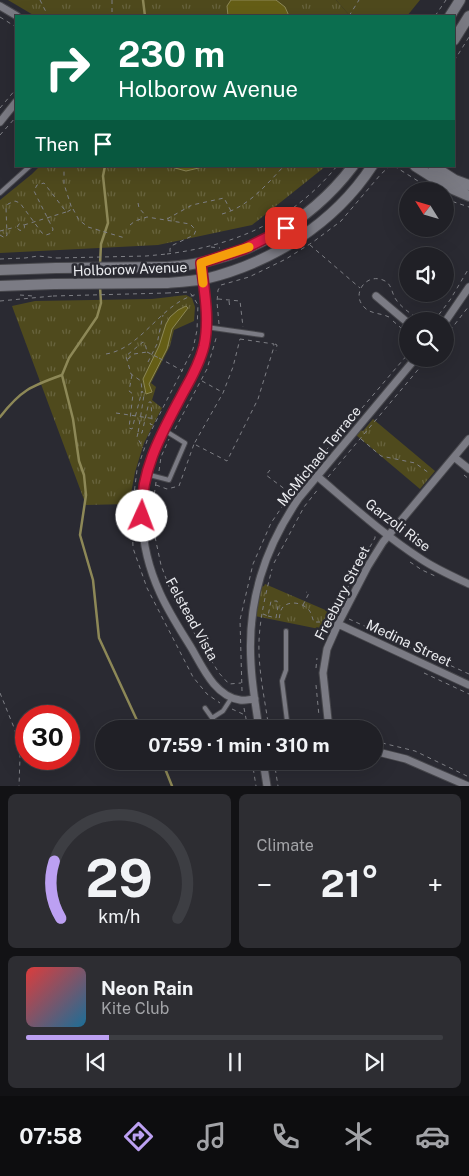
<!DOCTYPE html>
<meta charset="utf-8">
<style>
body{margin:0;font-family:"Public Sans",sans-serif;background:#2d2d32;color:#f1f3f6;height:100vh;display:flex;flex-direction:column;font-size:19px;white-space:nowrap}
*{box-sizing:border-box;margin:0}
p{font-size:16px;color:#a2a3a7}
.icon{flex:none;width:28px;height:28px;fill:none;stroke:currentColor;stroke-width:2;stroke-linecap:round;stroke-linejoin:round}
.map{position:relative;height:786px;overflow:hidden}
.drawer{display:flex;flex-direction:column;gap:8px;padding:8px;background:#121215;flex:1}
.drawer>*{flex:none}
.banner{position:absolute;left:15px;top:15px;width:440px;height:152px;border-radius:0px;box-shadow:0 5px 20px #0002,0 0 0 1px #3d3e43;background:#0b6e4f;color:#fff;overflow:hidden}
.needle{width:32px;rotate:307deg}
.controls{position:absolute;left:399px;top:182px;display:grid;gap:10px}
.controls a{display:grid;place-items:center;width:55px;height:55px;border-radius:50%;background:#202026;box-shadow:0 5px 20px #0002,0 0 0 1px #3d3e43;font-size:25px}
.speed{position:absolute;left:15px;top:705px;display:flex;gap:10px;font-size:25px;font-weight:700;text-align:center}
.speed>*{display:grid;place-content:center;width:65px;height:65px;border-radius:50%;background:#202026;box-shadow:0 5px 20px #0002,0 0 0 1px #3d3e43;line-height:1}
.speed .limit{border:8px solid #d22;background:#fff;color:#111}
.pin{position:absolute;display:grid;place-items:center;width:42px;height:42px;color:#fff;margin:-21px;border-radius:10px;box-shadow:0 2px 8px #0006}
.me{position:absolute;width:55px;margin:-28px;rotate:2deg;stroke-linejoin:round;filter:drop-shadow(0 0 4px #0008)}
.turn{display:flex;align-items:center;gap:18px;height:105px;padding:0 20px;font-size:22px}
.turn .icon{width:65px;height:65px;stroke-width:2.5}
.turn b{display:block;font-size:35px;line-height:42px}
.then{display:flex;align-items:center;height:48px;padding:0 20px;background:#0003;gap:10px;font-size:19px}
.big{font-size:38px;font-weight:700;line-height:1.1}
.drawer .card{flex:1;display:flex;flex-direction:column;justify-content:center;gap:8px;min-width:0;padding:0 18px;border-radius:8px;background:#2d2d32}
.drawer .dial{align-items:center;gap:0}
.dial svg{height:130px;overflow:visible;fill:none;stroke:#3d3e43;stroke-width:7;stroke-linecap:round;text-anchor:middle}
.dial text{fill:#f1f3f6;stroke:none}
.song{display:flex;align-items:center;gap:15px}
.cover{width:60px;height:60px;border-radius:8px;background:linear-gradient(135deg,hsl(0 70% 55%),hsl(200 70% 35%))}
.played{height:5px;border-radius:2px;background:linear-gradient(90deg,#bca0f2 20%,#3d3e43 20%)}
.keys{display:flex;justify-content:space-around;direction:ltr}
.heat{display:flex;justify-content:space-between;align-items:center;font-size:28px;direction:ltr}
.drawer .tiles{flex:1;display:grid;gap:8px;grid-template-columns:1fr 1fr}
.card:last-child{grid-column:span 2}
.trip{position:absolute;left:95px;top:720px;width:288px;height:50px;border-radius:25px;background:#202026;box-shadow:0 5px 20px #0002,0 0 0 1px #3d3e43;font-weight:700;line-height:50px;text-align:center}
.tab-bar{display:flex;height:80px;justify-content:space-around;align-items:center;background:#0d0d0f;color:#a2a3a7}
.tab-bar .icon{width:35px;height:35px}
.tab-bar .current{color:#bca0f2}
.tab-bar b{font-size:22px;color:#f1f3f6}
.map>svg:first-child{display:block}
.green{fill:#4f4a1d}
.park{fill:url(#park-tufts)}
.water{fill:#655e16;stroke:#8d8857}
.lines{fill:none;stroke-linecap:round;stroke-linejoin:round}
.stream{stroke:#8d8857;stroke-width:2.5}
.lane-casing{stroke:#47474c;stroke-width:6}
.street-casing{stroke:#47474c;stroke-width:9}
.secondary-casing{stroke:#47474c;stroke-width:12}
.path{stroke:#7e7f85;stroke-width:1;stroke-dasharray:4 4;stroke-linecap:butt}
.lane{stroke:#7b7b84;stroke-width:4}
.street{stroke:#7b7b84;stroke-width:7}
.secondary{stroke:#7b7b84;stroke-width:10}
.secondary-bridge-casing{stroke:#47474c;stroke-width:12;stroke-linecap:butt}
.path-bridge{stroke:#7e7f85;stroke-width:1;stroke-dasharray:4 4;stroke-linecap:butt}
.secondary-bridge{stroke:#7b7b84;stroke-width:10}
.route-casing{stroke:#92132f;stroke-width:12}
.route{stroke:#e11d48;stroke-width:9}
.slow{stroke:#f59e0b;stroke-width:9}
.labels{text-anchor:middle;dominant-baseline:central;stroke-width:5;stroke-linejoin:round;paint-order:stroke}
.street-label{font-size:14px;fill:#eaebef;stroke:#2a2a32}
</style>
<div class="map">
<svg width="469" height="786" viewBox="0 0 469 786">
<defs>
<pattern id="park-tufts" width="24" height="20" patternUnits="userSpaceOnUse" patternTransform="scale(1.25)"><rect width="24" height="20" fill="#4f4a1d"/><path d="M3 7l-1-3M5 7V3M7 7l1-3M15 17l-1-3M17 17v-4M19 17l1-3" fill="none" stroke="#68643e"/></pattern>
</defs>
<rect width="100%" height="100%" fill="#2a2a32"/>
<!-- green -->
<path class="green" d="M 336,0 L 420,0 L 407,16 L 350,16 Z"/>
<!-- park -->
<path class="park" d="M 8,0 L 336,0 L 350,16 L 35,16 Z
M 40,166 L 326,166 L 252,225 L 158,245 L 0,253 L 0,200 L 32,174 Z
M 186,295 L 192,298 L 195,307 L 194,321 L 174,330 L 170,346 L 151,383 L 156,387 L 152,400 L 162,408 L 144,443 L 135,472 L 129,504 L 86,505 L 12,306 L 35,301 L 152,299 Z
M 373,419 L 435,471 L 420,489 L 356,435 L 360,430 L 363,431 Z
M 265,584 L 337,615 L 329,631 L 255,616 L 261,587 L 264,586 Z"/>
<!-- water -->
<path class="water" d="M 231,0 L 276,0 L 285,7 L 289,16 L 228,16 L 227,6 Z
M 174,166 L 207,166 L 186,171 L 175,168 Z
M 186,306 L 188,308 L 172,329 L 167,349 L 149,384 L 152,392 L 146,394 L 143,379 L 159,346 L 166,324 L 170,317 L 178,310 Z"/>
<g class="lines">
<!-- stream -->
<path class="stream" d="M 143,0 L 145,16
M 100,265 L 101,244 L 108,223 L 103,176 L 105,166
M 100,286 L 101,303 L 97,317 L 69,358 L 62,375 L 73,419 L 79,461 L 84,475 L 86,495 L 80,535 L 93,580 L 99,638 L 141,729
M 0,417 C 21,390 31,386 62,375
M 162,761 L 172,786"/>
<!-- lane casing -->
<g class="lane-casing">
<path id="lane" d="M 0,193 L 30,166
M 206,327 L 262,335
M 146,474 L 169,480 L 185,443 L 164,430
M 286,631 L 286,670 L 282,681 L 288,729
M 205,708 L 217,725
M 212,718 L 223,711 L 232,697"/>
</g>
<!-- street casing -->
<g class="street-casing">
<path id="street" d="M 0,6 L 17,16
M 0,122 L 16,102
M 203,279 C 206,302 209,325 204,347 C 195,381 171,411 157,442 C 135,491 138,545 160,593 C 169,613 181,631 192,649 C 203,668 215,696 240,700 C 245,701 250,699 255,699
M 376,296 L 408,323
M 445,322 L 469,287
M 454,457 L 469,469
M 317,476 C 350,504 384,535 421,559 C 436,569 452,576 469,584
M 338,624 L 469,685
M 259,729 C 256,707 252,686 251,664 C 247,602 264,549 299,498 L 415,359
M 329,729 L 323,673 L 327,649 L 338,624 L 368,566 L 383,542 L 469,439
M 374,751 L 406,759 L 468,786
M 263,761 L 267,786"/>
</g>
<!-- secondary casing -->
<g class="secondary-casing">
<path id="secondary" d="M 450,16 L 460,0
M 454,40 L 469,16
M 415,166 L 448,187 L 469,196
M 433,166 L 455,180 L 469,185
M 167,267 C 240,263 309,224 353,166
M 0,270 L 56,268
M 167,283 C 179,282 193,281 205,279 C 271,263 334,224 372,166
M 0,286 L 54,284"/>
</g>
<!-- path -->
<path class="path" d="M 40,0 L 46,12 L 44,16
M 112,0 L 112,16
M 349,16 L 359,0
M 435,16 L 446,0
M 0,17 L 16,27
M 454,61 L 469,37
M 0,108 L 16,89
M 0,135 L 16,117
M 394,166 L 434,191
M 445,199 L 469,207
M 138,203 L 139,208 L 146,216
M 73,209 L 79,220 L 88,227 L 125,238
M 222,214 C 248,207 266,185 284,166
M 167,219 L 192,205 L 224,198 L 231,211
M17.5 227a3.5 3.5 0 1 1 7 0a3.5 3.5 0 1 1-7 0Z
M 24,225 L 66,212
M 130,225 L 135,221 L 147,217 L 190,224 L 196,230 L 194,235 L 171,246 L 170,249 L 170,253
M 0,231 L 16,227
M 0,235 L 5,238 L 7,235 L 6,208 L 8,204 L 15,201 L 20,203 L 42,233 L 46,235 L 52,233 L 53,229 L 34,191 L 37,185 L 44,183 L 64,209 L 67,212 L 72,209 L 64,184 L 64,166
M 310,245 L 360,288
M 211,247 L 220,248
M 167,254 C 236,245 292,221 337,166
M 0,259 L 25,258 L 38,256 L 57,258
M 167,293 L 188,292 L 192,295 L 198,305 L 197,330 L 193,349 L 149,435 L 137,470 L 132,510 L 133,548 L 147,588 L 193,677 L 207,694 L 220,703
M 20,295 L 33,296
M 218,299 L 240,301 L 243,327
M 0,301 L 53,296
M 229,301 L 230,309
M 389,317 C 381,313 370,314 364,307 C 351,294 366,273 383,280 C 393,284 391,294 397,301 C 403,309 413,315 421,321
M 393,321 L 408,334
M 434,321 L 450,300 L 469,268
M 219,324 L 217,302 L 218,290 L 221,285 L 249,277 L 286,259 L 313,242 L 341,221 L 381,174 L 390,166
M 445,337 L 469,306
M 240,339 L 274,344 L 273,350 L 258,399 L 227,461 L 194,444 L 223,393 L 233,367 Z
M 275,344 L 277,345 L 276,351
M 106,354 C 143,348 161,302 198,294
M 134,354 L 147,352 L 145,343 L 143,342 L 126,356 L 131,374 L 141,381 L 142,390
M 159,358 L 183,371
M 128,359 L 134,354
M 148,362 L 157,344 L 163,315
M 132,375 L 129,391 L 133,394 L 129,428 L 132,429 L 142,391 L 144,395 L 138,433 L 142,433 L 149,402 L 151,402 L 152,420 L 150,424 L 153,425
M 202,381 L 222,392
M 116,413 L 156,419
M 175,429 L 207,369 L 217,335
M 138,433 L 137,437 L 143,448
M 361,439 L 381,456 L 415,463 L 429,473
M 270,470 L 266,475 L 290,493
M 159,471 L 161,457 L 169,439
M 464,475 L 469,479
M 328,477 L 427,359
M 156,482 L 151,518 L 161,565 L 174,600 L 219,673 L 229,684 L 241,683
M 156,485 L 167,489 L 179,486 L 194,444
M 362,561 L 375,538 L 375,534
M 410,562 L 422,570 L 435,576
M 274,563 L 304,507 L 319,488
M 303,605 L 309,593 L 306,592
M 263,614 L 268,616 L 271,601 L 277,601 L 278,606 L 276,618 L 279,619 C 280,615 280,610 283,607 C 290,600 303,603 309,610 C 312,614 312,618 314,622 L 324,622 L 328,624
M 268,616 L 276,618
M 349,619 L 469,674
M 322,639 L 326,629 L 349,585
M 316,668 L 317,658
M 424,673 L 469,694
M 316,685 L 319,716
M 242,691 L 240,620 L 253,564 L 271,523 L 299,482 L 408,354
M 0,693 L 15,730 L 20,757 L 19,786
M 244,708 L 248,729
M 232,709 L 245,715
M 269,729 C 265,700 258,670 259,641 C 260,617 266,592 272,569
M 374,741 L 415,751 L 469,777
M 252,761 L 256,786
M 274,761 L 278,786"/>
<!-- lane -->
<use href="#lane" class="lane"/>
<!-- street -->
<use href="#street" class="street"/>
<!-- secondary -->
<use href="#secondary" class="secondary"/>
<!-- secondary-bridge casing -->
<g class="secondary-bridge-casing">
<path id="secondary-bridge" d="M 56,268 L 167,267
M 54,284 L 167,283"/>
</g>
<!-- path-bridge -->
<path class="path-bridge" d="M 57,258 L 146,256 L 167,254
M 53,296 L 167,293
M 147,352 L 159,358"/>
<!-- secondary-bridge -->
<use href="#secondary-bridge" class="secondary-bridge"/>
</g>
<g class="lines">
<!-- route casing -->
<g class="route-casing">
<path id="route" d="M 142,516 C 140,469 163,431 184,391 C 192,377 200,362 204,346 C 210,319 204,290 201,263 L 244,249 L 286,228"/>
</g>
<!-- route -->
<use href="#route" class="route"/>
<!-- slow -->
<path class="slow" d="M 203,283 L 201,263 L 249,247"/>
</g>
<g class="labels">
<!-- street labels -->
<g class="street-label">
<text transform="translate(130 269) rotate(-2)">Holborow Avenue</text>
<text transform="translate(319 456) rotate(-51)">McMichael Terrace</text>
<text transform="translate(398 525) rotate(37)">Garzoli Rise</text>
<text transform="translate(342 593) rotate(-63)">Freebury Street</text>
<text transform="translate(192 619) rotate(61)">Felstead Vista</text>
<text transform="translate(409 643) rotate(25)">Medina Street</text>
</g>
</g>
</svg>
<div class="controls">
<a><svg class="needle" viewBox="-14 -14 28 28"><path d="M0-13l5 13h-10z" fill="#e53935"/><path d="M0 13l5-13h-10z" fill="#a2a3a7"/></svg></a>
<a><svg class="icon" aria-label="sound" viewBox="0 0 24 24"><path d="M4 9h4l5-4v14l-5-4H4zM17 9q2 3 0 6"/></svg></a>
<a><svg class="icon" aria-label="search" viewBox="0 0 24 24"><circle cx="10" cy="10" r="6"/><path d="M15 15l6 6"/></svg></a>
</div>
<div class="speed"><div class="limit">30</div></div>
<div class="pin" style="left:286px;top:228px;background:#d93025"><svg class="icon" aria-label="arrive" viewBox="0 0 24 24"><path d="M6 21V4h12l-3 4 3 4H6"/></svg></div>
<svg class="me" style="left:142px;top:516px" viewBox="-20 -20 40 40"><circle r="19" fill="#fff"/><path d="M0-13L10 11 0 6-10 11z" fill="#e11d48"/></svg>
<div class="trip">07:59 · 1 min · 310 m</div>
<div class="banner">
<div class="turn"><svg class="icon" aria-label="right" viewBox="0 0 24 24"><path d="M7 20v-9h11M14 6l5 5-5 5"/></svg><div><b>230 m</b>Holborow Avenue</div></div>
<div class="then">Then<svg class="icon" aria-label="arrive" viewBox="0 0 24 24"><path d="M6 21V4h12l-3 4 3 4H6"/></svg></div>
</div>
</div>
<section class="drawer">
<div class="tiles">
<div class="card dial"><svg viewBox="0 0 100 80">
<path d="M14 69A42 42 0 1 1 86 69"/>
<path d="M14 69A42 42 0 0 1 10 34" stroke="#bca0f2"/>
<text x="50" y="56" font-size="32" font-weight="700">29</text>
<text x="50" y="72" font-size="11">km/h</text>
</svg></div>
<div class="card"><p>Climate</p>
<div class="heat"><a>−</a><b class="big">21°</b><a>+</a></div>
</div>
<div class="card">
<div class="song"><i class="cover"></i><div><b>Neon Rain</b><p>Kite Club</p></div></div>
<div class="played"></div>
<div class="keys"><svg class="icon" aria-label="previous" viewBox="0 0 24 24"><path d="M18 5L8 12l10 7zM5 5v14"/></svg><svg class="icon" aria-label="pause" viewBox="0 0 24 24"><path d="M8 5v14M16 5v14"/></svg><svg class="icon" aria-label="next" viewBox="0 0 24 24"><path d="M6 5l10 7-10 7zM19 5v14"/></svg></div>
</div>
</div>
</section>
<nav class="tab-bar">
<b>07:58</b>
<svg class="icon current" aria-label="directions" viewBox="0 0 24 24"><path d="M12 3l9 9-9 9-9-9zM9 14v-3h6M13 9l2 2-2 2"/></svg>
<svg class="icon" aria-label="music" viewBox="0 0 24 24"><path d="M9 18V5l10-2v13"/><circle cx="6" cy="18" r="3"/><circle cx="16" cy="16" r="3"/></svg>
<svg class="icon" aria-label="phone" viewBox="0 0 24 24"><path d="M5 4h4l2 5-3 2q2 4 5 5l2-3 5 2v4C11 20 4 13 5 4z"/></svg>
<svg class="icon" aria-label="climate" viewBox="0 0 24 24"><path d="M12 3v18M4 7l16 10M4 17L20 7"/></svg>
<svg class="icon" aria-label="car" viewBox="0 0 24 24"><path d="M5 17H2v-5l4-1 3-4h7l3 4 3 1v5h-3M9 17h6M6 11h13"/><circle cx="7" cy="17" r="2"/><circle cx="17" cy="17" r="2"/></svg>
</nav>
